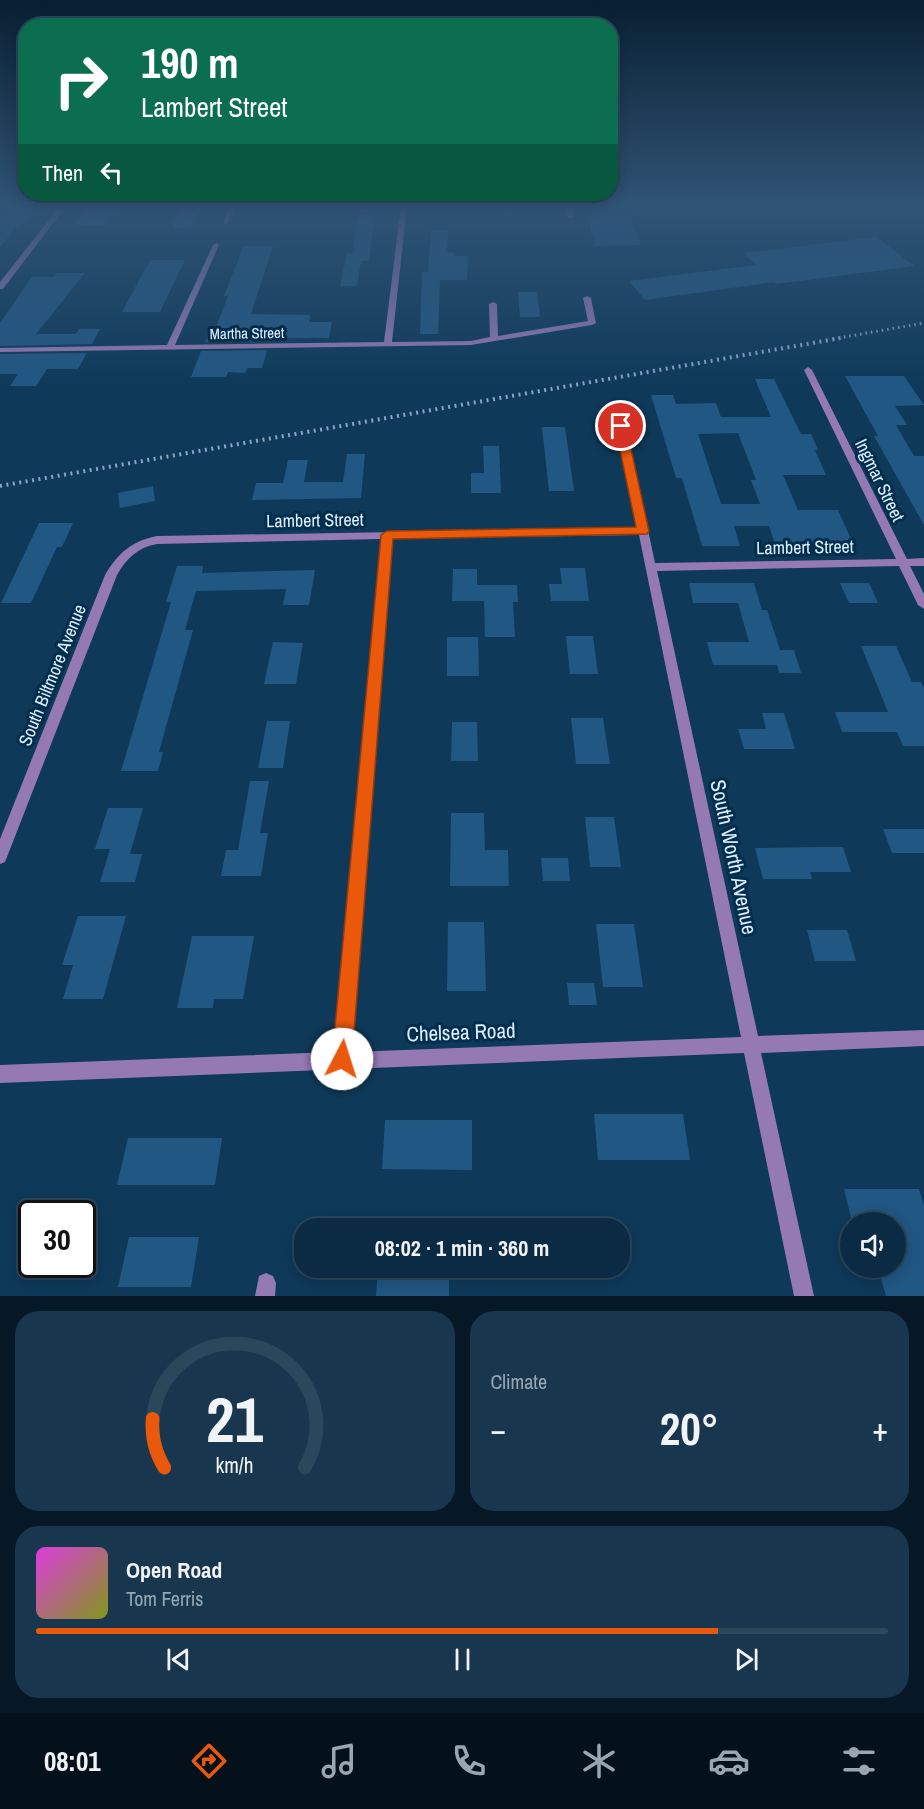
<!DOCTYPE html>
<meta charset="utf-8">
<style>
body{margin:0;font-family:"Archivo Narrow",sans-serif;background:#18374e;color:#f1f3f6;height:100vh;display:flex;flex-direction:column;font-size:22px;white-space:nowrap}
*{box-sizing:border-box;margin:0}
p{font-size:20px;color:#99a7b2}
.icon{flex:none;width:33px;height:33px;fill:none;stroke:currentColor;stroke-width:2;stroke-linecap:round;stroke-linejoin:round}
.map{position:relative;height:1296px;overflow:hidden}
.details{display:flex;flex-direction:column;gap:15px;padding:15px;background:#061825;flex:1}
.details>*{flex:none}
.guide{position:absolute;left:18px;top:18px;width:600px;height:183px;border-radius:24px;box-shadow:0 3px 15px #0003,0 0 0 2px #2a475c;background:#0b6e4f;color:#fff;overflow:hidden}
.buttons{position:absolute;left:840px;top:1212px;display:grid;gap:12px}
.buttons a{display:grid;place-items:center;width:66px;height:66px;border-radius:50%;background:#0a2b43;box-shadow:0 3px 15px #0003,0 0 0 2px #2a475c;font-size:30px}
.speed{position:absolute;left:18px;top:1200px;display:flex;gap:12px;font-size:30px;font-weight:700;text-align:center}
.speed>*{display:grid;place-content:center;width:78px;height:78px;border-radius:50%;background:#0a2b43;box-shadow:0 3px 15px #0003,0 0 0 2px #2a475c;line-height:1}
.speed .limit{border:3px solid #111;border-radius:9px;background:#fff;color:#111}
.pin{position:absolute;display:grid;place-items:center;width:51px;height:51px;color:#fff;margin:-26px;border:3px solid #fff;border-radius:50%;box-shadow:0 2px 6px #0007}
.me{position:absolute;width:66px;margin:-33px;rotate:5deg;stroke-linejoin:round;filter:drop-shadow(0 0 4px #0008)}
.turn{display:flex;align-items:center;gap:21px;height:126px;padding:0 24px;font-size:27px}
.turn .icon{width:78px;height:78px;stroke-width:2.5}
.turn b{display:block;font-size:42px;line-height:51px}
.then{display:flex;align-items:center;height:57px;padding:0 24px;background:#0003;gap:12px;font-size:22px}
.big{font-size:45px;font-weight:800;line-height:1.1}
.details .widget{flex:1;display:flex;flex-direction:column;justify-content:center;gap:9px;min-width:0;padding:0 21px;border-radius:24px;background:#18374e}
.details .dial{align-items:center;gap:0}
.dial svg{height:156px;overflow:visible;fill:none;stroke:#2a475c;stroke-width:7;stroke-linecap:round;text-anchor:middle}
.dial text{fill:#f1f3f6;stroke:none}
.song{display:flex;align-items:center;gap:18px}
.cover{width:72px;height:72px;border-radius:9px;background:linear-gradient(135deg,hsl(300 70% 55%),hsl(70 70% 35%))}
.played{height:6px;border-radius:3px;background:linear-gradient(90deg,#ea580c 80%,#2a475c 80%)}
.keys{display:flex;justify-content:space-around;direction:ltr}
.heat{display:flex;justify-content:space-between;align-items:center;font-size:33px;direction:ltr}
.details .tiles{flex:1;display:grid;gap:15px;grid-template-columns:1fr 1fr}
.widget:last-child{grid-column:span 2}
.trip{position:absolute;left:294px;top:1218px;width:336px;height:60px;border-radius:24px;background:#0a2b43;box-shadow:0 3px 15px #0003,0 0 0 2px #2a475c;font-weight:800;line-height:60px;text-align:center}
.tab-bar{display:flex;height:96px;justify-content:space-around;align-items:center;background:#04111b;color:#99a7b2}
.tab-bar .icon{width:42px;height:42px}
.tab-bar .current{color:#ea580c}
.tab-bar b{font-size:27px;color:#f1f3f6}
.map>svg:first-child{display:block}
.building{fill:#215783;fill-rule:evenodd}
.lines{fill:none;stroke-linecap:round;stroke-linejoin:round}
.street{fill:#9579b3;fill-rule:evenodd}
.rail-far1{stroke:#8ca6bd;stroke-width:3;stroke-dasharray:1.5 4;stroke-linecap:butt}
.rail{stroke:#8ca6bd;stroke-width:4;stroke-dasharray:2 4.5;stroke-linecap:butt}
.route{fill:#ea580c;stroke:#983908;stroke-width:1.5}
.labels{text-anchor:middle;dominant-baseline:central;stroke-width:6;stroke-linejoin:round;paint-order:stroke}
.far-street-label{font-size:15px;fill:#deeefe;stroke:#022e4e}
.street-label{font-size:18px;fill:#deeefe;stroke:#022e4e}
.near-street-label{font-size:21px;fill:#deeefe;stroke:#022e4e}
</style>
<div class="map">
<svg width="924" height="1296" viewBox="0 0 924 1296">
<rect width="100%" height="100%" fill="#0e3959"/>
<!-- building -->
<path class="building" d="M 14,206 L 38,206 L 20,228 L 16,228 L 0,247 L 0,219 Z
M 91,206 L 115,206 L 102,226 L 74,225 Z
M 183,206 L 201,206 L 190,228 L 172,228 Z
M 359,215 L 375,215 L 369,261 L 361,261 L 357,286 L 340,286 L 347,253 L 352,253 Z
M 587,215 L 630,215 L 641,245 L 595,246 Z
M 431,230 L 448,230 L 447,252 L 455,253 L 454,256 L 468,256 L 467,280 L 440,280 L 438,334 L 420,334 L 422,272 L 428,272 Z
M 876,237 L 915,266 L 776,284 L 774,282 L 645,300 L 629,281 L 756,265 L 743,253 Z
M 245,246 L 273,246 L 251,314 L 310,315 L 309,322 L 332,322 L 329,338 L 271,338 L 270,341 L 205,342 L 211,327 L 216,327 L 228,296 L 224,296 L 242,250 Z
M 150,260 L 185,260 L 160,312 L 122,312 Z
M 57,273 L 85,273 L 36,334 L 76,334 L 79,329 L 100,329 L 92,344 L 0,346 L 0,323 L 32,277 L 54,277 Z
M 518,292 L 537,292 L 540,317 L 520,317 Z
M 267,350 L 262,368 L 247,368 L 245,373 L 228,372 L 226,377 L 191,377 L 201,351 Z
M 87,353 L 78,369 L 47,369 L 36,386 L 10,386 L 18,374 L 0,374 L 0,354 Z
M 845,376 L 904,376 L 924,405 L 895,406 L 907,425 L 896,425 L 914,456 L 924,456 L 924,525 L 874,436 L 878,436 Z
M 755,379 L 774,379 L 801,434 L 811,434 L 818,450 L 815,450 L 826,475 L 783,475 L 798,510 L 838,510 L 854,546 L 775,544 L 769,526 L 734,526 L 740,546 L 702,546 L 682,478 L 676,478 L 651,395 L 673,395 L 676,404 L 716,403 L 721,417 L 771,417 ZM 738,433 L 756,480 L 751,480 L 760,504 L 721,504 L 698,434 Z
M 542,427 L 565,427 L 574,491 L 549,491 Z
M 483,446 L 499,446 L 501,493 L 471,493 L 471,473 L 484,473 Z
M 347,454 L 365,454 L 361,498 L 252,500 L 256,483 L 283,483 L 288,460 L 308,460 L 304,482 L 343,482 Z
M 153,486 L 155,501 L 120,508 L 118,493 Z
M 39,523 L 73,523 L 62,547 L 57,547 L 31,603 L 1,603 Z
M 177,566 L 203,566 L 202,573 L 315,570 L 309,605 L 283,605 L 286,589 L 196,591 L 185,630 L 193,630 L 159,752 L 163,752 L 158,771 L 121,771 L 171,602 L 166,602 Z
M 560,568 L 585,568 L 589,601 L 551,601 L 549,584 L 562,584 Z
M 453,569 L 477,569 L 477,585 L 517,585 L 518,602 L 513,602 L 515,637 L 485,637 L 484,601 L 452,601 Z
M 689,583 L 754,583 L 762,610 L 767,610 L 780,650 L 794,650 L 801,673 L 779,673 L 777,665 L 713,665 L 707,642 L 749,642 L 738,603 L 693,603 Z
M 840,583 L 869,583 L 878,603 L 849,603 Z
M 566,636 L 593,636 L 598,674 L 570,674 Z
M 447,637 L 478,637 L 479,676 L 447,676 Z
M 273,642 L 303,643 L 296,684 L 264,684 Z
M 861,646 L 896,646 L 912,682 L 921,682 L 924,688 L 924,746 L 903,746 L 897,732 L 842,732 L 835,712 L 888,712 Z
M 762,713 L 784,713 L 795,749 L 744,749 L 738,729 L 766,729 Z
M 571,718 L 603,718 L 610,764 L 576,764 Z
M 267,721 L 290,721 L 283,768 L 258,768 Z
M 452,722 L 477,722 L 478,761 L 451,761 Z
M 250,781 L 269,781 L 260,833 L 268,833 L 261,876 L 221,876 L 226,850 L 238,850 Z
M 108,808 L 143,808 L 130,854 L 142,854 L 135,882 L 100,882 L 110,849 L 95,849 Z
M 451,813 L 484,813 L 485,850 L 508,850 L 509,886 L 450,886 Z
M 585,817 L 614,817 L 621,867 L 590,867 Z
M 883,829 L 924,829 L 924,853 L 892,853 Z
M 816,847 L 843,847 L 851,872 L 810,872 L 812,879 L 763,879 L 755,848 Z
M 541,858 L 568,858 L 570,881 L 543,881 Z
M 78,916 L 126,916 L 103,999 L 63,999 L 73,965 L 62,965 Z
M 448,922 L 484,922 L 486,991 L 447,991 Z
M 596,924 L 634,924 L 643,987 L 603,987 Z
M 807,930 L 847,930 L 856,961 L 815,961 Z
M 192,936 L 254,936 L 243,999 L 214,999 L 213,1008 L 177,1008 Z
M 567,983 L 594,983 L 597,1005 L 569,1005 Z
M 594,1114 L 683,1114 L 690,1160 L 598,1160 Z
M 385,1120 L 472,1120 L 472,1170 L 382,1169 Z
M 128,1138 L 222,1138 L 215,1185 L 117,1185 Z
M 844,1189 L 919,1189 L 924,1205 L 924,1296 L 886,1296 L 878,1268 L 896,1268 L 896,1222 L 852,1222 Z
M 129,1237 L 199,1237 L 191,1287 L 118,1287 Z
M 378,1268 L 449,1268 L 449,1296 L 376,1296 Z"/>
<g class="lines">
<!-- street -->
<path class="street" d="M 60,206 L 66,206 L 3,289 L 0,289 L 0,282 Z
M 230,206 L 236,206 L 227,224 L 223,224 Z
M 401,206 L 407,206 L 392,342 L 471,341 L 490,337 L 489,304 L 493,302 L 497,304 L 498,336 L 588,321 L 583,298 L 587,296 L 591,298 L 596,323 L 592,325 L 471,345 L 0,352 L 0,348 L 167,345 L 213,245 L 216,243 L 219,245 L 175,345 L 384,342 Z
M 566,206 L 572,206 L 573,218 L 568,217 Z
M 808,367 L 812,370 L 907,559 L 924,558 L 924,566 L 910,566 L 924,594 L 924,609 L 918,605 L 899,566 L 657,571 L 758,1036 L 924,1030 L 924,1046 L 761,1053 L 814,1296 L 794,1296 L 744,1053 L 0,1083 L 0,1065 L 334,1052 L 381,539 L 157,544 C 138,547 126,559 117,575 L 7,857 L 5,862 L 0,864 L 0,839 L 105,575 C 118,553 132,541 157,536 L 637,528 L 616,426 L 621,423 L 626,426 L 655,563 L 896,559 L 804,370 ZM 639,535 L 741,1037 L 351,1052 L 392,539 Z
M 266,1273 L 273,1276 L 276,1283 L 275,1296 L 255,1296 L 259,1276 Z"/>
<!-- rail-far1 -->
<path class="rail-far1" d="M 833,339 L 924,323"/>
<!-- rail -->
<path class="rail" d="M 0,486 L 841,338"/>
</g>
<!-- sky -->
<linearGradient id="sky" x2="0" y2="1"><stop stop-color="#081f31"/><stop offset="0.53" stop-color="#305476"/><stop offset="1" stop-color="#305476" stop-opacity="0"/></linearGradient>
<rect width="924" height="388" fill="url(#sky)"/>
<!-- route -->
<path class="route" d="M 621,423 L 626,426 L 649,531 L 647,534 L 393,539 L 352,1059 L 349,1065 L 342,1068 L 335,1065 L 332,1059 L 381,535 L 387,531 L 636,527 L 615,426 Z"/>
<g class="labels">
<!-- far-street labels -->
<g class="far-street-label">
<text transform="translate(247 333) rotate(-1)">Martha Street</text>
</g>
<!-- street labels -->
<g class="street-label">
<text transform="translate(880 480) rotate(64)">Ingmar Street</text>
<text transform="translate(315 520) rotate(-1)">Lambert Street</text>
<text transform="translate(805 547) rotate(-1)">Lambert Street</text>
<text transform="translate(52 675) rotate(-68)">South Biltmore Avenue</text>
</g>
<!-- near-street labels -->
<g class="near-street-label">
<text transform="translate(734 857) rotate(78)">South Worth Avenue</text>
<text transform="translate(461 1032) rotate(-2)">Chelsea Road</text>
</g>
</g>
</svg>
<div class="buttons">
<a><svg class="icon" aria-label="sound" viewBox="0 0 24 24"><path d="M4 9h4l5-4v14l-5-4H4zM17 9q2 3 0 6"/></svg></a>
</div>
<div class="speed"><div class="limit">30</div></div>
<div class="pin" style="left:621px;top:426px;background:#d93025"><svg class="icon" aria-label="arrive" viewBox="0 0 24 24"><path d="M6 21V4h12l-3 4 3 4H6"/></svg></div>
<svg class="me" style="left:342px;top:1059px" viewBox="-20 -20 40 40"><circle r="19" fill="#fff"/><path d="M0-13L10 11 0 6-10 11z" fill="#ea580c"/></svg>
<div class="trip">08:02 · 1 min · 360 m</div>
<div class="guide">
<div class="turn"><svg class="icon" aria-label="right" viewBox="0 0 24 24"><path d="M7 20v-9h11M14 6l5 5-5 5"/></svg><div><b>190 m</b>Lambert Street</div></div>
<div class="then">Then<svg class="icon" aria-label="left" viewBox="0 0 24 24"><path d="M17 20v-9H6M10 6l-5 5 5 5"/></svg></div>
</div>
</div>
<section class="details">
<div class="tiles">
<div class="widget dial"><svg viewBox="0 0 100 80">
<path d="M14 69A42 42 0 1 1 86 69"/>
<path d="M14 69A42 42 0 0 1 8 44" stroke="#ea580c"/>
<text x="50" y="56" font-size="32" font-weight="700">21</text>
<text x="50" y="72" font-size="11">km/h</text>
</svg></div>
<div class="widget"><p>Climate</p>
<div class="heat"><a>−</a><b class="big">20°</b><a>+</a></div>
</div>
<div class="widget">
<div class="song"><i class="cover"></i><div><b>Open Road</b><p>Tom Ferris</p></div></div>
<div class="played"></div>
<div class="keys"><svg class="icon" aria-label="previous" viewBox="0 0 24 24"><path d="M18 5L8 12l10 7zM5 5v14"/></svg><svg class="icon" aria-label="pause" viewBox="0 0 24 24"><path d="M8 5v14M16 5v14"/></svg><svg class="icon" aria-label="next" viewBox="0 0 24 24"><path d="M6 5l10 7-10 7zM19 5v14"/></svg></div>
</div>
</div>
</section>
<nav class="tab-bar">
<b>08:01</b>
<svg class="icon current" aria-label="directions" viewBox="0 0 24 24"><path d="M12 3l9 9-9 9-9-9zM9 14v-3h6M13 9l2 2-2 2"/></svg>
<svg class="icon" aria-label="music" viewBox="0 0 24 24"><path d="M9 18V5l10-2v13"/><circle cx="6" cy="18" r="3"/><circle cx="16" cy="16" r="3"/></svg>
<svg class="icon" aria-label="phone" viewBox="0 0 24 24"><path d="M5 4h4l2 5-3 2q2 4 5 5l2-3 5 2v4C11 20 4 13 5 4z"/></svg>
<svg class="icon" aria-label="climate" viewBox="0 0 24 24"><path d="M12 3v18M4 7l16 10M4 17L20 7"/></svg>
<svg class="icon" aria-label="car" viewBox="0 0 24 24"><path d="M5 17H2v-5l4-1 3-4h7l3 4 3 1v5h-3M9 17h6M6 11h13"/><circle cx="7" cy="17" r="2"/><circle cx="17" cy="17" r="2"/></svg>
<svg class="icon" aria-label="filters" viewBox="0 0 24 24"><path d="M4 7h16M4 17h16"/><circle cx="9" cy="7" r="2"/><circle cx="15" cy="17" r="2"/></svg>
</nav>
